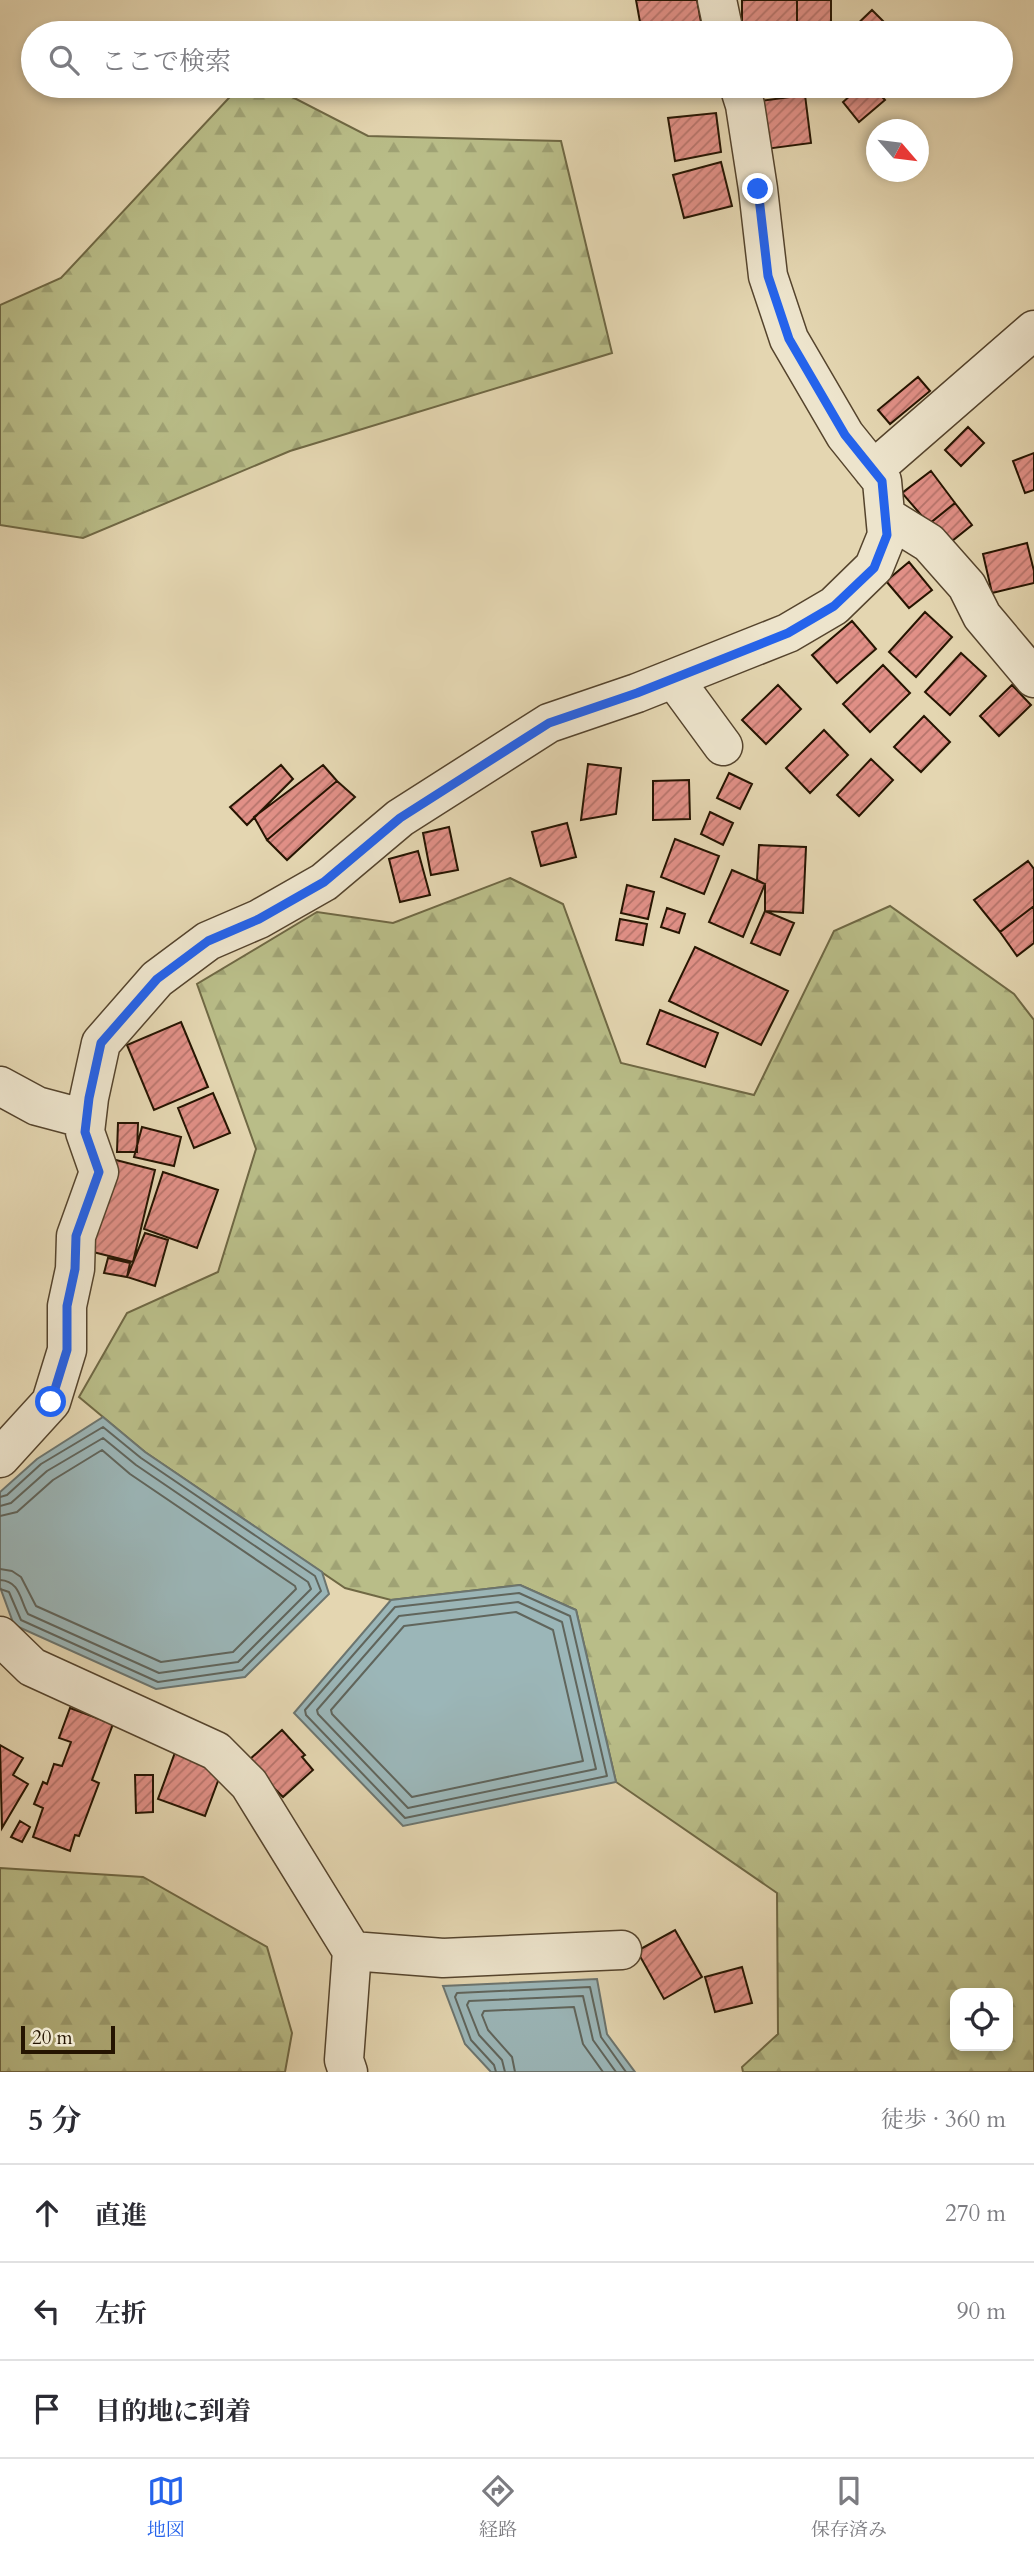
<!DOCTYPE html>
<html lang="ja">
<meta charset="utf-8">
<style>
:root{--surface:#fff;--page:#f2f2f3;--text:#2b2b33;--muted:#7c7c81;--line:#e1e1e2;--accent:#2563eb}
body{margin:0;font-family:Cardo,"Noto Serif JP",serif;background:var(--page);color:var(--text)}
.controls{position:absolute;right:21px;bottom:21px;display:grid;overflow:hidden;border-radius:14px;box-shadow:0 4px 10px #0003}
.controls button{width:63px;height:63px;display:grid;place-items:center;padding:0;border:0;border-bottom:2px solid var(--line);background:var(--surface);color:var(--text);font:35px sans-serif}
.compass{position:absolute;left:866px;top:119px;width:63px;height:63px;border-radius:50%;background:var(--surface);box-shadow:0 4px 10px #0003;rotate:118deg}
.scale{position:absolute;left:21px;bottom:18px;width:94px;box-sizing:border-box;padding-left:7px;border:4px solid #251401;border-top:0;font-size:19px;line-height:24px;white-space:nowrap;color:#251401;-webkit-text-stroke:5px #ede4cc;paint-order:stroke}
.stop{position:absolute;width:21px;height:21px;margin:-16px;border:5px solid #2563eb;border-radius:50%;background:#fff}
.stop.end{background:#2563eb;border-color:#fff;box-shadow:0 2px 7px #0008}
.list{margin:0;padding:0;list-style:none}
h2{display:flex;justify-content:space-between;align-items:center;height:91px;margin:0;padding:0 28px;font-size:30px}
h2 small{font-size:23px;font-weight:400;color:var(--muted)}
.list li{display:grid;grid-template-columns:46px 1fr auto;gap:21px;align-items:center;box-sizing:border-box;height:98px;padding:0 28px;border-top:2px solid var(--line)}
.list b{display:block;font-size:26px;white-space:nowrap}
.list em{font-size:23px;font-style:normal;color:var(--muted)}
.icon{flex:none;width:38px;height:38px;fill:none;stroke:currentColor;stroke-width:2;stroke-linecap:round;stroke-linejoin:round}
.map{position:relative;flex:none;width:1034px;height:2072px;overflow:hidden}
.search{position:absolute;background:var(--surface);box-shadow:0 4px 10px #0003;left:21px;right:21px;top:21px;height:77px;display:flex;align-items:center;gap:18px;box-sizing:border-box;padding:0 24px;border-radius:38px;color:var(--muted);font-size:26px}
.sheet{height:385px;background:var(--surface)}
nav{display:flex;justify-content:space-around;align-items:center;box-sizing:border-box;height:98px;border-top:2px solid var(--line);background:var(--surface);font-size:19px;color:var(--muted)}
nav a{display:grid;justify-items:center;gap:4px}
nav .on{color:var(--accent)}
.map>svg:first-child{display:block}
</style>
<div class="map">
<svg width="1034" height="2072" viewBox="0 0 1034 2072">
<defs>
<pattern id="forest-firs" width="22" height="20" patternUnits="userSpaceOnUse" patternTransform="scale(1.75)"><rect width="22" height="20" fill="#b9bd88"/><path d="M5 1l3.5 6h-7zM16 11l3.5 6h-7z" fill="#9fa274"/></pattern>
<pattern id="building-hatch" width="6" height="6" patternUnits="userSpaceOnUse" patternTransform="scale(1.75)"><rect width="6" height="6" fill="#e19087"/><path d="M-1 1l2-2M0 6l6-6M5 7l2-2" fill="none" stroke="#b6746c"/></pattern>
</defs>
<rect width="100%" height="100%" fill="#e4d6b1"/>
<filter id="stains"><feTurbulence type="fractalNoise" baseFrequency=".00286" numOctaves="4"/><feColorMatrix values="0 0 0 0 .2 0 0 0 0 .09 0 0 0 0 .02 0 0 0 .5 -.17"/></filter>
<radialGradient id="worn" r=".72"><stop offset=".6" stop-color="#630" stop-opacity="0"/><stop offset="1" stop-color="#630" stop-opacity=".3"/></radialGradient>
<path fill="url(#forest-firs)" stroke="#6f6844" stroke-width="2" fill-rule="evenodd" d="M240,86H271L368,136L561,141L612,353L290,451L83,538L0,525V305L61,278Z
M510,878L563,904L621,1063L754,1095L834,931L890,906L1014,994L1034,1020V2072H743L742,2067L778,2034L777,1893L616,1782L576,1610L520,1585L391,1600L345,1588L145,1452L79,1397L127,1313L218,1272L256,1149L197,984L317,912L393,923ZM955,1993H1008V2046H955Z
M0,1868L143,1877L267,1947L292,2033L285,2072H0Z"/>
<path fill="#9bb6b8" stroke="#6c756f" stroke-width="2" d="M103,1417L145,1452L322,1572L329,1594L245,1677L156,1689L14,1625L0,1587V1492L37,1459Z
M520,1585L576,1610L616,1782L403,1826L294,1713L391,1600Z
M597,1979L607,2034L635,2072H491L465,2044L443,1986Z"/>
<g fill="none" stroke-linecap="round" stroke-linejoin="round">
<path stroke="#60655c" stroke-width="2" d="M0,1497L7,1495L41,1464L103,1427L141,1458L315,1576L321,1591L242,1670L158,1682L21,1620L9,1592L0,1589
M0,1506L11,1503L47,1471L103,1438L136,1465L308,1582L311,1589L238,1662L159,1673L28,1614C20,1600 20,1581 0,1580
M0,1516L17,1512L53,1480L102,1450L130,1474L295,1586L296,1589L233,1652L161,1662L36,1606L21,1577L12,1571L0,1569
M519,1593L570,1616L607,1776L405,1818L306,1715L305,1710L395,1607Z
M518,1602L562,1622L596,1769L408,1808L318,1714L317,1710L399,1616Z
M516,1612L553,1630L583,1761L412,1797L332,1714L331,1710L404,1626Z
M496,2072L494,2065L471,2040L455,1997L457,1993L590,1987L601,2037L626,2072
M505,2072L502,2060L479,2035L467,2005L469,2001L583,1996L593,2040L616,2072
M515,2072L512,2057L488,2030L482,2015L484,2011L574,2007L583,2044L603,2072"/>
</g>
<path fill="url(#building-hatch)" stroke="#251401" stroke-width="2" d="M636,0H697L703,33H642Z
M742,0H797V33H742Z
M797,0H831V33H797Z
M872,10L895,33H848Z
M861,86H872L885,100L859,122L843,102Z
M805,95L811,143L766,149L760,101Z
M716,113L721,152L675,161L668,118Z
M721,162L732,206L684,218L673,175Z
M918,377L930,391L890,424L878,410Z
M968,427L984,443L961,466L945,450Z
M1034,453V490L1025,493L1013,461Z
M931,471L955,503L929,524L902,493Z
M955,503L972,525L947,545L929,524Z
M1027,543L1034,571V583L992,593L983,554Z
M909,562L932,590L909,608L886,581Z
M925,612L952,637L916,677L889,652Z
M852,621L876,649L837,683L812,655Z
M961,653L986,676L950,715L925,692Z
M883,665L910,693L870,732L843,704Z
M778,685L801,709L766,744L742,720Z
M1012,685L1031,705L999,736L980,716Z
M924,716L950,742L921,772L894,747Z
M824,730L848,755L810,793L786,768Z
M871,759L893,780L859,816L837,795Z
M588,764L621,768L616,814L581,820Z
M281,765L293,779L247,825L230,807Z
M323,765L337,781L267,840L254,817Z
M729,773L752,784L740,809L717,798Z
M689,780L690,819L653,820V781Z
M337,781L355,797L287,860L267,840Z
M710,812L733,823L723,845L701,834Z
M567,823L576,857L541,866L532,832Z
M449,827L458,870L431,875L423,833Z
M675,839L719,856L704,894L661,877Z
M759,845L806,847L803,913L765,911V884L757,880Z
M418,851L430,895L400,902L389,859Z
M1028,861L1034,869V906L1000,932L974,900Z
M732,870L765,884L743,937L709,922Z
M627,885L654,892L648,919L621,913Z
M1034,906V943L1017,956L1000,932Z
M667,908L685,914L679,933L661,927Z
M765,911L794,923L780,955L751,943Z
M620,919L647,924L643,945L616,940Z
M695,947L788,991L761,1045L669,1001Z
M660,1010L718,1033L705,1067L647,1044Z
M181,1022L208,1087L154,1110L127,1045Z
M213,1093L230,1133L194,1148L178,1108Z
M118,1123H138L137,1152H117Z
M142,1127L181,1137L174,1166L134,1157Z
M112,1159L155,1170L133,1262L89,1251Z
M163,1172L218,1190L197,1248L144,1229Z
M145,1233L168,1240L155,1286L127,1277Z
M108,1258L130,1263L127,1277L104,1273Z
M70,1708L113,1724L92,1780L99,1783L79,1836L75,1835L70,1851L33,1837L43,1808L34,1804L43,1782L47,1784L54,1764L62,1766L71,1742L59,1738Z
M282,1730L305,1755L302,1757L313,1770L283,1797L274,1788L268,1794L248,1761Z
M0,1745L23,1758L13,1775L28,1784L2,1828Z
M177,1747L221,1773L205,1816L158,1799Z
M135,1775H153V1812L136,1813Z
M20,1821L30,1827L22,1842L11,1837Z
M675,1930L702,1977L664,1999L637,1951Z
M742,1967L752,2003L715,2012L705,1977Z"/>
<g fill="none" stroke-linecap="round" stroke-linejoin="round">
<defs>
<path id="minor" d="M717,0L724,33
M873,470L1034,330
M887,517L929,543L967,586L982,616L1034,678
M674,679L723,746
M0,1086L37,1106L86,1119
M0,1458L51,1402L67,1350V1306L75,1269L76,1236L99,1172L85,1132L89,1098L101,1043L157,979L208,941L259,919L324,882L400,818L549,723L637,693L788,633L834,606L874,567L887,535L882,481L845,435L789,339L768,276L758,189L745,105L739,86
M0,1636L32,1667L216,1751L249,1784L352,1951L344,2060L348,2072
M352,1951L443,1958L622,1950"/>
</defs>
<use href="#minor" stroke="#55442d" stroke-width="41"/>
<use href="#minor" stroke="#ede4cc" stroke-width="38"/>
</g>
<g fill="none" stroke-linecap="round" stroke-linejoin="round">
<path stroke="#2563eb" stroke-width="9" d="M51,1402L67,1350V1306L75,1269L76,1236L99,1172L85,1132L89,1098L101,1043L157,979L208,941L259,919L324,882L400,818L549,723L637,693L788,633L834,606L874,568L887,535L882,481L845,435L789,339L768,276L758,189"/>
</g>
<rect width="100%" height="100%" filter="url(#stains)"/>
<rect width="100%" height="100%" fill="url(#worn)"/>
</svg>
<div class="controls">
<button><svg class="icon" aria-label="locate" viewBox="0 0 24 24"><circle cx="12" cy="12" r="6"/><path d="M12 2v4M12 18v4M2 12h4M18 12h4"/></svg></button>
</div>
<svg class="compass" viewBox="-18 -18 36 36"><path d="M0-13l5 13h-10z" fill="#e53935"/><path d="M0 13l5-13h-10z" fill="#7c7c81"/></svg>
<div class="scale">20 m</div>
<div class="stop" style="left:51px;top:1402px"></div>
<div class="stop end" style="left:758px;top:189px"></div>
<div class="search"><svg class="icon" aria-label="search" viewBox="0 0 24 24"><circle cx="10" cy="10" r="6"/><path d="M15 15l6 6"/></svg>ここで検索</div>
</div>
<section class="sheet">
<h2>5 分<small>徒歩 · 360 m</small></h2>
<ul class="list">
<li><svg class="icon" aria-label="ahead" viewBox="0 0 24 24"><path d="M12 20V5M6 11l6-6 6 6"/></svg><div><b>直進</b></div><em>270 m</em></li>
<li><svg class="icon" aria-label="left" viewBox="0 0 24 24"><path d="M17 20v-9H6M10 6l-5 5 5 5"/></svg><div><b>左折</b></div><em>90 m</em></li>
<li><svg class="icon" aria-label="arrive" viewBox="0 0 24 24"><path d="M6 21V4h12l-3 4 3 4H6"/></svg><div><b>目的地に到着</b></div></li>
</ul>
</section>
<nav>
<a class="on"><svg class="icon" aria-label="map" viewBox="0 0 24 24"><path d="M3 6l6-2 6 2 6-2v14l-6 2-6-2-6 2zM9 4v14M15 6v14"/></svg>地図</a>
<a><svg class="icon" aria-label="directions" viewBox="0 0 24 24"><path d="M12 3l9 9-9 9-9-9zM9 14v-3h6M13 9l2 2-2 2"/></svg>経路</a>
<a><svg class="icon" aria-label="saved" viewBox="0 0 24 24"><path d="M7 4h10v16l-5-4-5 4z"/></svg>保存済み</a>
</nav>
